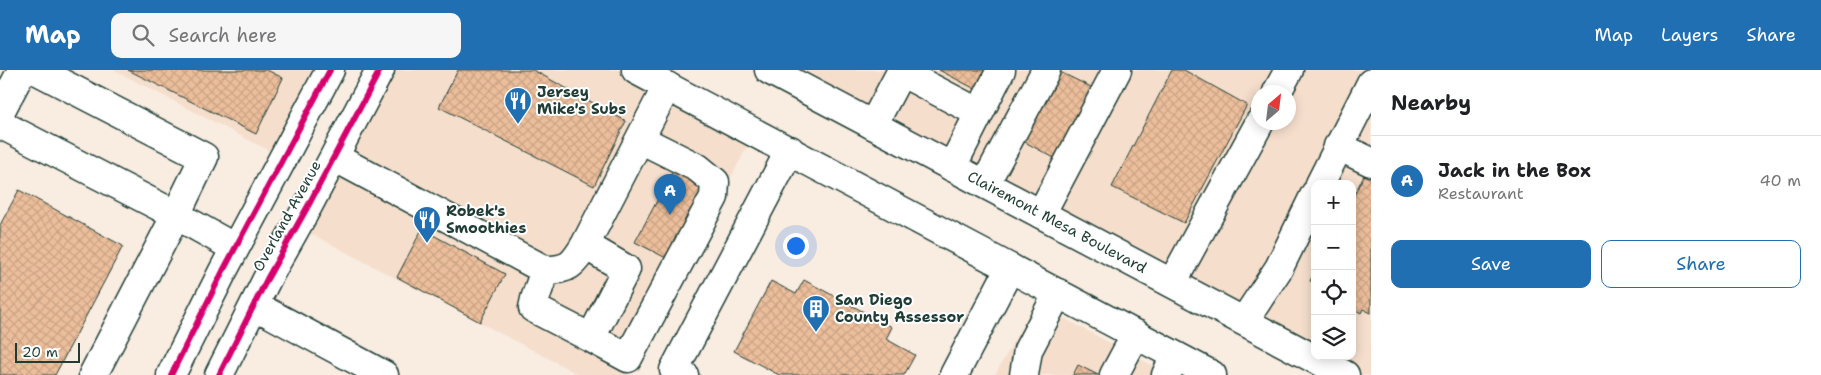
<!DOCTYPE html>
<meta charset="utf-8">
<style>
:root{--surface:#fff;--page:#f6f6f6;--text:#202124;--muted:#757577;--line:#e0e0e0;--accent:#1f6fb2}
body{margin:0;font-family:"Shantell Sans",sans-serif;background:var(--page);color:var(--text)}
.controls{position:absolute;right:15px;bottom:15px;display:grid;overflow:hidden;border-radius:10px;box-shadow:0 2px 12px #0003}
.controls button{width:45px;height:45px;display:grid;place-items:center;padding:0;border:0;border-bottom:1px solid var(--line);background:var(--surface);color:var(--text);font:25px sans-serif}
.compass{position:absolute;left:1251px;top:15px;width:45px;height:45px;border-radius:50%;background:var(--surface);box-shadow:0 2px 12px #0003;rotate:28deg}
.scale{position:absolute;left:15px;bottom:12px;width:65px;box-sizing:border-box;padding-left:5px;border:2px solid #1f3d34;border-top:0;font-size:14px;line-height:18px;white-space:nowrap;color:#1f3d34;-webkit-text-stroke:4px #fff;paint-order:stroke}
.you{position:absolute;left:795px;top:175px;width:18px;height:18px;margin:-12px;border:4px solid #fff;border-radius:50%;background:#1a73e8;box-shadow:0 0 0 8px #1a73e833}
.badge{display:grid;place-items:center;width:32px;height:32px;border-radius:50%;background:var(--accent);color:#fff;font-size:16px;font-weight:700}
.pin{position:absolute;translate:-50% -41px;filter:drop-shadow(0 1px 2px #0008)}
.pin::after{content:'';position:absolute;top:26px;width:18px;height:15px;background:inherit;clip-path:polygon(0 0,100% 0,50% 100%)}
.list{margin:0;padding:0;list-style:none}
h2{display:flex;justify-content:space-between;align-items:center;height:65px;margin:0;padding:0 20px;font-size:21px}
h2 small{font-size:16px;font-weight:400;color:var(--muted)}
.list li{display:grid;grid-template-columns:32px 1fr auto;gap:15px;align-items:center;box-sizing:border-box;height:90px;padding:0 20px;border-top:1px solid var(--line)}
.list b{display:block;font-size:19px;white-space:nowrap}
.list p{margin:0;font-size:16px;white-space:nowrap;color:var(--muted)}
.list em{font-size:16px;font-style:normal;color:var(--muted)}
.actions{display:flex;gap:10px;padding:15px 20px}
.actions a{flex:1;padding:11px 0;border:1px solid var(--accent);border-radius:10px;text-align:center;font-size:18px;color:var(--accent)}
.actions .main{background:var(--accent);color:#fff}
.icon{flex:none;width:28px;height:28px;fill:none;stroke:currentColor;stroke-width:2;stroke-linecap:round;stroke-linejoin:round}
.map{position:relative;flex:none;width:1371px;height:305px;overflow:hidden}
header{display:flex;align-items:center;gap:30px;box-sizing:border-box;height:70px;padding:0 25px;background:var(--accent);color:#fff}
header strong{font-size:24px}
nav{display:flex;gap:28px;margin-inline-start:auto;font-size:18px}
.search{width:350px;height:45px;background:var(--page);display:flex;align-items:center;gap:12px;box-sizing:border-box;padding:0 18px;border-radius:10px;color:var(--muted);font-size:19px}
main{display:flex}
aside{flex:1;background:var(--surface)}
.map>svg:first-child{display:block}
</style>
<header>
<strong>Map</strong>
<div class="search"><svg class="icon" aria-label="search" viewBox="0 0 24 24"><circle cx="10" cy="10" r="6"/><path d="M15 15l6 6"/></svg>Search here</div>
<nav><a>Map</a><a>Layers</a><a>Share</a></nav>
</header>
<main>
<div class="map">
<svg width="1371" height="305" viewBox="0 0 1371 305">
<defs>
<pattern id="building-cross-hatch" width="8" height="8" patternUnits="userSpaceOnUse" patternTransform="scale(1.25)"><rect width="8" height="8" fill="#ecbe9b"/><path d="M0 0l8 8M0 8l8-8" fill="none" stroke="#caa486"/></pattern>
</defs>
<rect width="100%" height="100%" fill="#f9ece1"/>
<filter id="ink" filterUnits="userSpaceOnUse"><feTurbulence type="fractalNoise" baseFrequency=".02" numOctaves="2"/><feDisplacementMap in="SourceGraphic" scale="10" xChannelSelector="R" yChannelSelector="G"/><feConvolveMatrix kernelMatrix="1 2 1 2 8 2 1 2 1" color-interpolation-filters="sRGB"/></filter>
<g filter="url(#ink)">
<path fill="#f5decc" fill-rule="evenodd" d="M114,0H344L293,93Z
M384,0H623L752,67L628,305H580L304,160Z
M782,0H1371V305H1362L1326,286H1352V114H1315V280ZM1258,22H1288V52H1258Z
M1035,233L1170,305H995Z"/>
<path fill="url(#building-cross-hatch)" stroke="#1f3d34" d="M128,0H267L283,8L256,64Z
M458,0H533L626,51L594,116L439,37Z
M939,0H987L977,20Z
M1172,0H1184L1247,35L1184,153L1112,117Z
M1060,2L1093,18L1056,89L1023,71Z
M673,101L706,118L668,189L635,172Z
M1365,103L1371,106V243L1363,239L1361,243L1352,238V129Z
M19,120L123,176L55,305H0V155Z
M422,159L505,204L480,252L397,207Z
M1315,201V213L1310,211Z
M804,210L892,257L886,269L915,285L904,305H779L734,281L771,211L796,224Z
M1078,295L1098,305H1073Z"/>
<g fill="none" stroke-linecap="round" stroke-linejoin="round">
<defs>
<path id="minor" d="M901,2L979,43
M1277,22L1289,0
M0,42L22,0
M0,54L176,145L204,87L36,0
M873,55L902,0
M1338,76L1371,92
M334,87L545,200C569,200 573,195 585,175L667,16
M952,97L1001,0
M985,114L1046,0
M1320,114L1371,13
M1041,144L1117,0
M545,200L535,229L533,238L591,268L626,199L585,175
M1172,213L1260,52
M254,235L384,305
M1244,251L1279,198L1315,124
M591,268L628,288L714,127L715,112L698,98L640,69
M93,305L176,145L235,178
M171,305L223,201L330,0
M219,305L267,209L308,136L380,0
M684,305L674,300L790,80
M954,305L1010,198
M1024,305L1028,280L1058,223
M1114,305L1136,264
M1166,305L1175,286"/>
<path id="major" d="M636,0L1212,305
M769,0L1345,305"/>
</defs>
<use href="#minor" stroke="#1f3d34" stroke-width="31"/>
<use href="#major" stroke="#1f3d34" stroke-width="31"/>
<use href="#minor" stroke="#fff" stroke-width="28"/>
<use href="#major" stroke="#fff" stroke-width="28"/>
<defs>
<path id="cycleway" d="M171,305L223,201L330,0
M219,305L267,209L308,136L380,0"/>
</defs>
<use href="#cycleway" stroke="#fff" stroke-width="9"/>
<use href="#cycleway" stroke="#d6006c" stroke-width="6"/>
</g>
</g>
<defs>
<symbol id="restaurant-pin" viewBox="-11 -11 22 30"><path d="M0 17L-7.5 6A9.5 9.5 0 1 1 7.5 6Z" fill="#1f6fb2" stroke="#fff"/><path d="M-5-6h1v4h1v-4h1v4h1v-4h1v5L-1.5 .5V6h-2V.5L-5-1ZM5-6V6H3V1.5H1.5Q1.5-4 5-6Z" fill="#fff"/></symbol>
<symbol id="building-pin" viewBox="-11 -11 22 30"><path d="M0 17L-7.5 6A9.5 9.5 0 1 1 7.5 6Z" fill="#1f6fb2" stroke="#fff"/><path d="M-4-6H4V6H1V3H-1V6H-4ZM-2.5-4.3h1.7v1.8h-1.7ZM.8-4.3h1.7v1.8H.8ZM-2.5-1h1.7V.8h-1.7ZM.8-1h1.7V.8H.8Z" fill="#fff"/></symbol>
</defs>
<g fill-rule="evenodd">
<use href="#restaurant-pin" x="502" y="15" width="32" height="43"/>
<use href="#restaurant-pin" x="411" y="134" width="32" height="43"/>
<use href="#building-pin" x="800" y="223" width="32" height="43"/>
</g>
<g text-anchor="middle" stroke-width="4" stroke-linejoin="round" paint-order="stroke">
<g font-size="15" font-weight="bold" fill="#1f3d34" stroke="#fff" text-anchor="start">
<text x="537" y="27">Jersey<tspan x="537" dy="17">Mike's Subs</tspan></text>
<text x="446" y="146">Robek's<tspan x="446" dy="17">Smoothies</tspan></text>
<text x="835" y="235">San Diego<tspan x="835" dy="17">County Assessor</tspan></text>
</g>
<g font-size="15" fill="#1f3d34" stroke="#fff">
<text transform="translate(287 146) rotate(-61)" y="5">Overland Avenue</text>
<text transform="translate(1057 152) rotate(28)" y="5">Clairemont Mesa Boulevard</text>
</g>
</g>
</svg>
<div class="controls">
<button>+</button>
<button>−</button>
<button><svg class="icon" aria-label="locate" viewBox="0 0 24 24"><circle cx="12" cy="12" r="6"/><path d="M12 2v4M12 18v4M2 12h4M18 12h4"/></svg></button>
<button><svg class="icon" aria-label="layers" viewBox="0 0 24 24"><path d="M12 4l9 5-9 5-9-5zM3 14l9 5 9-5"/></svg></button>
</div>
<svg class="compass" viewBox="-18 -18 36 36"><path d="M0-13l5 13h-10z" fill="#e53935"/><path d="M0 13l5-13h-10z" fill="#757577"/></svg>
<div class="scale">20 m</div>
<div class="you"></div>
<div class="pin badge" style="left:670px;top:145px">A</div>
</div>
<aside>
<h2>Nearby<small></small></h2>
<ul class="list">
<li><span class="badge">A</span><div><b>Jack in the Box</b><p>Restaurant</p></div><em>40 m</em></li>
</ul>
<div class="actions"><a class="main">Save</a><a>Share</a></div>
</aside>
</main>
